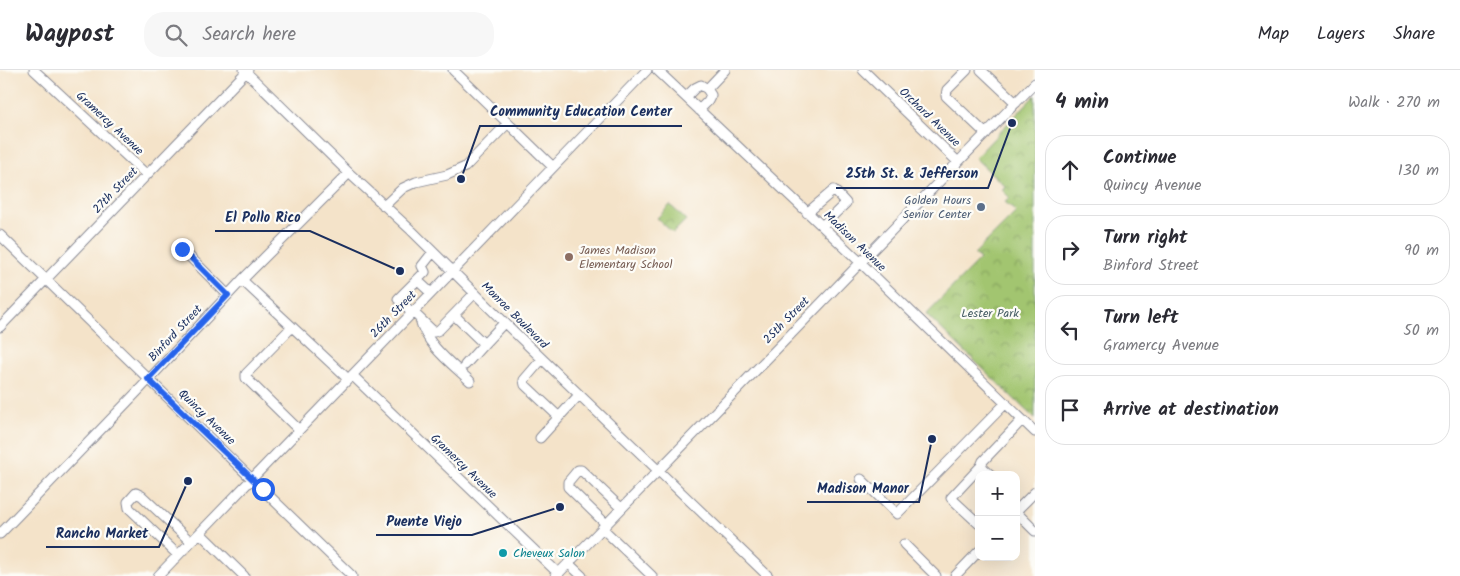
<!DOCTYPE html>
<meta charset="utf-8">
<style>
:root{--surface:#fff;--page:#f7f7f7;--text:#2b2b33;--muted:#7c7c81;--line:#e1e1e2}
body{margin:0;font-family:Kalam,sans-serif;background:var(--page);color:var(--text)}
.controls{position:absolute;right:15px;bottom:15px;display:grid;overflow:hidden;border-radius:10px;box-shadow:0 5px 20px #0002}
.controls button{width:45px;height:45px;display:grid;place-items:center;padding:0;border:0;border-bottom:1px solid var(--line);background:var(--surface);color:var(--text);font:25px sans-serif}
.stop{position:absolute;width:15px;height:15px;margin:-11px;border:4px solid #2563eb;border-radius:50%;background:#fff}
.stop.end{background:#2563eb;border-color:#fff;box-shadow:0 1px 5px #0008}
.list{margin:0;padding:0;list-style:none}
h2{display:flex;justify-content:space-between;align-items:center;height:65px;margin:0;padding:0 20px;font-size:21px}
h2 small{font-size:16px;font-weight:400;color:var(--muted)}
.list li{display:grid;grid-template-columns:32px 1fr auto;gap:15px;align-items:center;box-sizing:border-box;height:70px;margin:0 10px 10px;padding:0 10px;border:1px solid var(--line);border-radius:20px}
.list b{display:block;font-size:19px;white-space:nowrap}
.list p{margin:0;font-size:16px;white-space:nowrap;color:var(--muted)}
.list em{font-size:16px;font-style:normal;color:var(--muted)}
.icon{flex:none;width:28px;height:28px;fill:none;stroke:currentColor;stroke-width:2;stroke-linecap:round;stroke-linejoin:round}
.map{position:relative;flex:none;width:1035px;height:506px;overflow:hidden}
header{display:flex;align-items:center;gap:30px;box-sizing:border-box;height:70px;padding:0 25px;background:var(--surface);border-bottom:1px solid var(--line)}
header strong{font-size:24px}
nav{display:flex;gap:28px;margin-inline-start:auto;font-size:18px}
.search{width:350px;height:45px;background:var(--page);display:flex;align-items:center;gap:12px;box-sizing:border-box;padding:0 18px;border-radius:20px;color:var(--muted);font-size:19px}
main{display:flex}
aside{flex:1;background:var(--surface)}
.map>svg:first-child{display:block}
</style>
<header>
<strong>Waypost</strong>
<div class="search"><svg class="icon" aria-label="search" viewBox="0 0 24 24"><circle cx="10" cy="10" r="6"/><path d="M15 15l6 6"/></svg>Search here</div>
<nav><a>Map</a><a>Layers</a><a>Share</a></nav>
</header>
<main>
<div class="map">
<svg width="1035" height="506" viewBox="0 0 1035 506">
<defs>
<pattern id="park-crowns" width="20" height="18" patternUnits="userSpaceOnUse" patternTransform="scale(1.25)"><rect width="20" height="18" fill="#a2c56f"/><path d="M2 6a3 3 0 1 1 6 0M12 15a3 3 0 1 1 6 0" fill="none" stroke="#83a05e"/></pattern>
</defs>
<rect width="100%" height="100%" fill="#fdfcf7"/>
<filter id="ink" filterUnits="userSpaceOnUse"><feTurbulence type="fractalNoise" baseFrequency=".02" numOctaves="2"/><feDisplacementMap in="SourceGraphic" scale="10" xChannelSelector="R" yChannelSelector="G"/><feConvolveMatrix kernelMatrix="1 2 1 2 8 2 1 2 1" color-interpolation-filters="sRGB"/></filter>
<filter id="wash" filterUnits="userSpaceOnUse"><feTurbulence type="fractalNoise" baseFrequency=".0096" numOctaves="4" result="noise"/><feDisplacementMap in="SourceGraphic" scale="20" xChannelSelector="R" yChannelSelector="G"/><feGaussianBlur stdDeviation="1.12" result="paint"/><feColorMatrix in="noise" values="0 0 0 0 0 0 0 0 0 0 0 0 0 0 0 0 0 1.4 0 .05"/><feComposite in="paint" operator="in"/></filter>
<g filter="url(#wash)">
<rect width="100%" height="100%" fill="#f4e3c9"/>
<path fill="url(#park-crowns)" stroke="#5e7a66" d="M1035,25V349L926,244L980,189L974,184L1016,142L1005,132L1010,128L1002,120L1005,116L975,88Z
M670,135L686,150L673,163L657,148Z"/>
</g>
<g filter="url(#ink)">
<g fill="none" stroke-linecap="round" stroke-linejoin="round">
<defs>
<path id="minor" d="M34,0L147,105
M244,0L349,103L412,161L510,258L768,506
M453,0L553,97
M657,0L860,192L1035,362
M863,0L958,92
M967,0L947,20L946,26L986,64
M981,0L1016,33
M707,19L725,0
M686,27L695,18L701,15L707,19L711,25L708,31L699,40
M384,136L403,118L416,112L447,105L465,97L508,53
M807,143L834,120L846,133L822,156
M0,165L352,506
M182,179L228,225
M242,210L348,309
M417,210L431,223
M413,242L434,262L439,260L475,223
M412,243L398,229L425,202L422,196L433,182
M454,245L484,274L504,253
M420,249C426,275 451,293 470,311
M0,257L248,0
M291,258L246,304V308L299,360
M465,295L484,274
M352,305L559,504
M559,347L579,325
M540,368L559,347L525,315L524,310L542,289
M981,396L983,391L1022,350
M861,409L897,444L1006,333
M1016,441L1035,422
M1016,442L1035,461
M606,454L568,417V412L578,400H581L621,438
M979,454L951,428L981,396L991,405
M602,458L652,506
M200,463L244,506
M0,464L138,321L242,210L349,103
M904,474L936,506
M178,485L129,438L128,432L136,423L142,426L191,472
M568,493L582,506
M158,506L647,0
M556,506L1035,13
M955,506L979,481"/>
</defs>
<use href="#minor" stroke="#888994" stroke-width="11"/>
<use href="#minor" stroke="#fff" stroke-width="9"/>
</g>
</g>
<g fill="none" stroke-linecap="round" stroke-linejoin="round" filter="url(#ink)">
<path stroke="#2563eb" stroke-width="6" d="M182,179L228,225L148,309L263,419"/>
</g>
<circle fill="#5c6f8a" stroke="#fdfcf7" stroke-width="2" cx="981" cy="137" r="5"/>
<circle fill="#8d6e63" stroke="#fdfcf7" stroke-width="2" cx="569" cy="187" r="5"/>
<circle fill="#0f9aa8" stroke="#fdfcf7" stroke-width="2" cx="503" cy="483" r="5"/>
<g text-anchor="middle" stroke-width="4.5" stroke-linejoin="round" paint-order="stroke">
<g font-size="12" fill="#1b2f5e" stroke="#fdfcf7">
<text transform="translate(930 47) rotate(44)" y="4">Orchard Avenue</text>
<text transform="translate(110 53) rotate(43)" y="4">Gramercy Avenue</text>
<text transform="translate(115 120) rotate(-46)" y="4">27th Street</text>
<text transform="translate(855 171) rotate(44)" y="4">Madison Avenue</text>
<text transform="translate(393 244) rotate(-46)" y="4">26th Street</text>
<text transform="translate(515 245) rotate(45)" y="4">Monroe Boulevard</text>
<text transform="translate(786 250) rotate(-46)" y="4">25th Street</text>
<text transform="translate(175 263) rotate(-47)" y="4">Binford Street</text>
<text transform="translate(207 347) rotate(44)" y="4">Quincy Avenue</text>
<text transform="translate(464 396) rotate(44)" y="4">Gramercy Avenue</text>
</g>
<g font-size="12" fill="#4e5e75" stroke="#fdfcf7" text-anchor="end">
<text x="971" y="134">Golden Hours<tspan x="971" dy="14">Senior Center</tspan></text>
</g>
<g font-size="12" fill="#785e54" stroke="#fdfcf7" text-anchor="start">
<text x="579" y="184">James Madison<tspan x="579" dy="14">Elementary School</tspan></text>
</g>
<g font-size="12" fill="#445c63" stroke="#fdfcf7">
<text x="990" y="247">Lester Park</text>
</g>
<g font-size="12" fill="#0d838f" stroke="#fdfcf7" text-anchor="start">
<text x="513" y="487">Cheveux Salon</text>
</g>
</g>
<path fill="none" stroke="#1b2f5e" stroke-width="2" d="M461 109L480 56H682M1012 53L988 118H836M400 201L310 161H215M932 369L919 432H807M560 437L472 465H376M188 411L159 477H46"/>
<g fill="#1b2f5e" stroke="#fdfcf7" stroke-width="2">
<circle cx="461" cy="109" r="5"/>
<circle cx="1012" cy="53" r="5"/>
<circle cx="400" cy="201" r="5"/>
<circle cx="932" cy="369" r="5"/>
<circle cx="560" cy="437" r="5"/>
<circle cx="188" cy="411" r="5"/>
</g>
<g font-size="14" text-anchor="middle" font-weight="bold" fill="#1b2f5e" stroke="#fdfcf7" stroke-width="4.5" stroke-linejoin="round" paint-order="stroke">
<text x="581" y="46">Community Education Center</text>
<text x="912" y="108">25th St. &amp; Jefferson</text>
<text x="263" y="152">El Pollo Rico</text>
<text x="863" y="423">Madison Manor</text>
<text x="424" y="456">Puente Viejo</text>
<text x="102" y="468">Rancho Market</text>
</g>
</svg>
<div class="controls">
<button>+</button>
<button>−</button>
</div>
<div class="stop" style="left:263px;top:419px"></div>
<div class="stop end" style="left:182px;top:179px"></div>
</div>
<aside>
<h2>4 min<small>Walk · 270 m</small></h2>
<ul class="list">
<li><svg class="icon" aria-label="ahead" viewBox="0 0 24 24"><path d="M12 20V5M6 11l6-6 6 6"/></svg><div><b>Continue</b><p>Quincy Avenue</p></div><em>130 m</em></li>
<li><svg class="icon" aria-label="right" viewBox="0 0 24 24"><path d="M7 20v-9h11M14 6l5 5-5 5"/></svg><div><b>Turn right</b><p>Binford Street</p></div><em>90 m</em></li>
<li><svg class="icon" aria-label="left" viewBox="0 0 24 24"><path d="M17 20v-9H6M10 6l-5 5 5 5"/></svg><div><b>Turn left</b><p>Gramercy Avenue</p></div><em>50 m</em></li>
<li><svg class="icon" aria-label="arrive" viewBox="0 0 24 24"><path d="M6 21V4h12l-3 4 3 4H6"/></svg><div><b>Arrive at destination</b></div></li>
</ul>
</aside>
</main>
